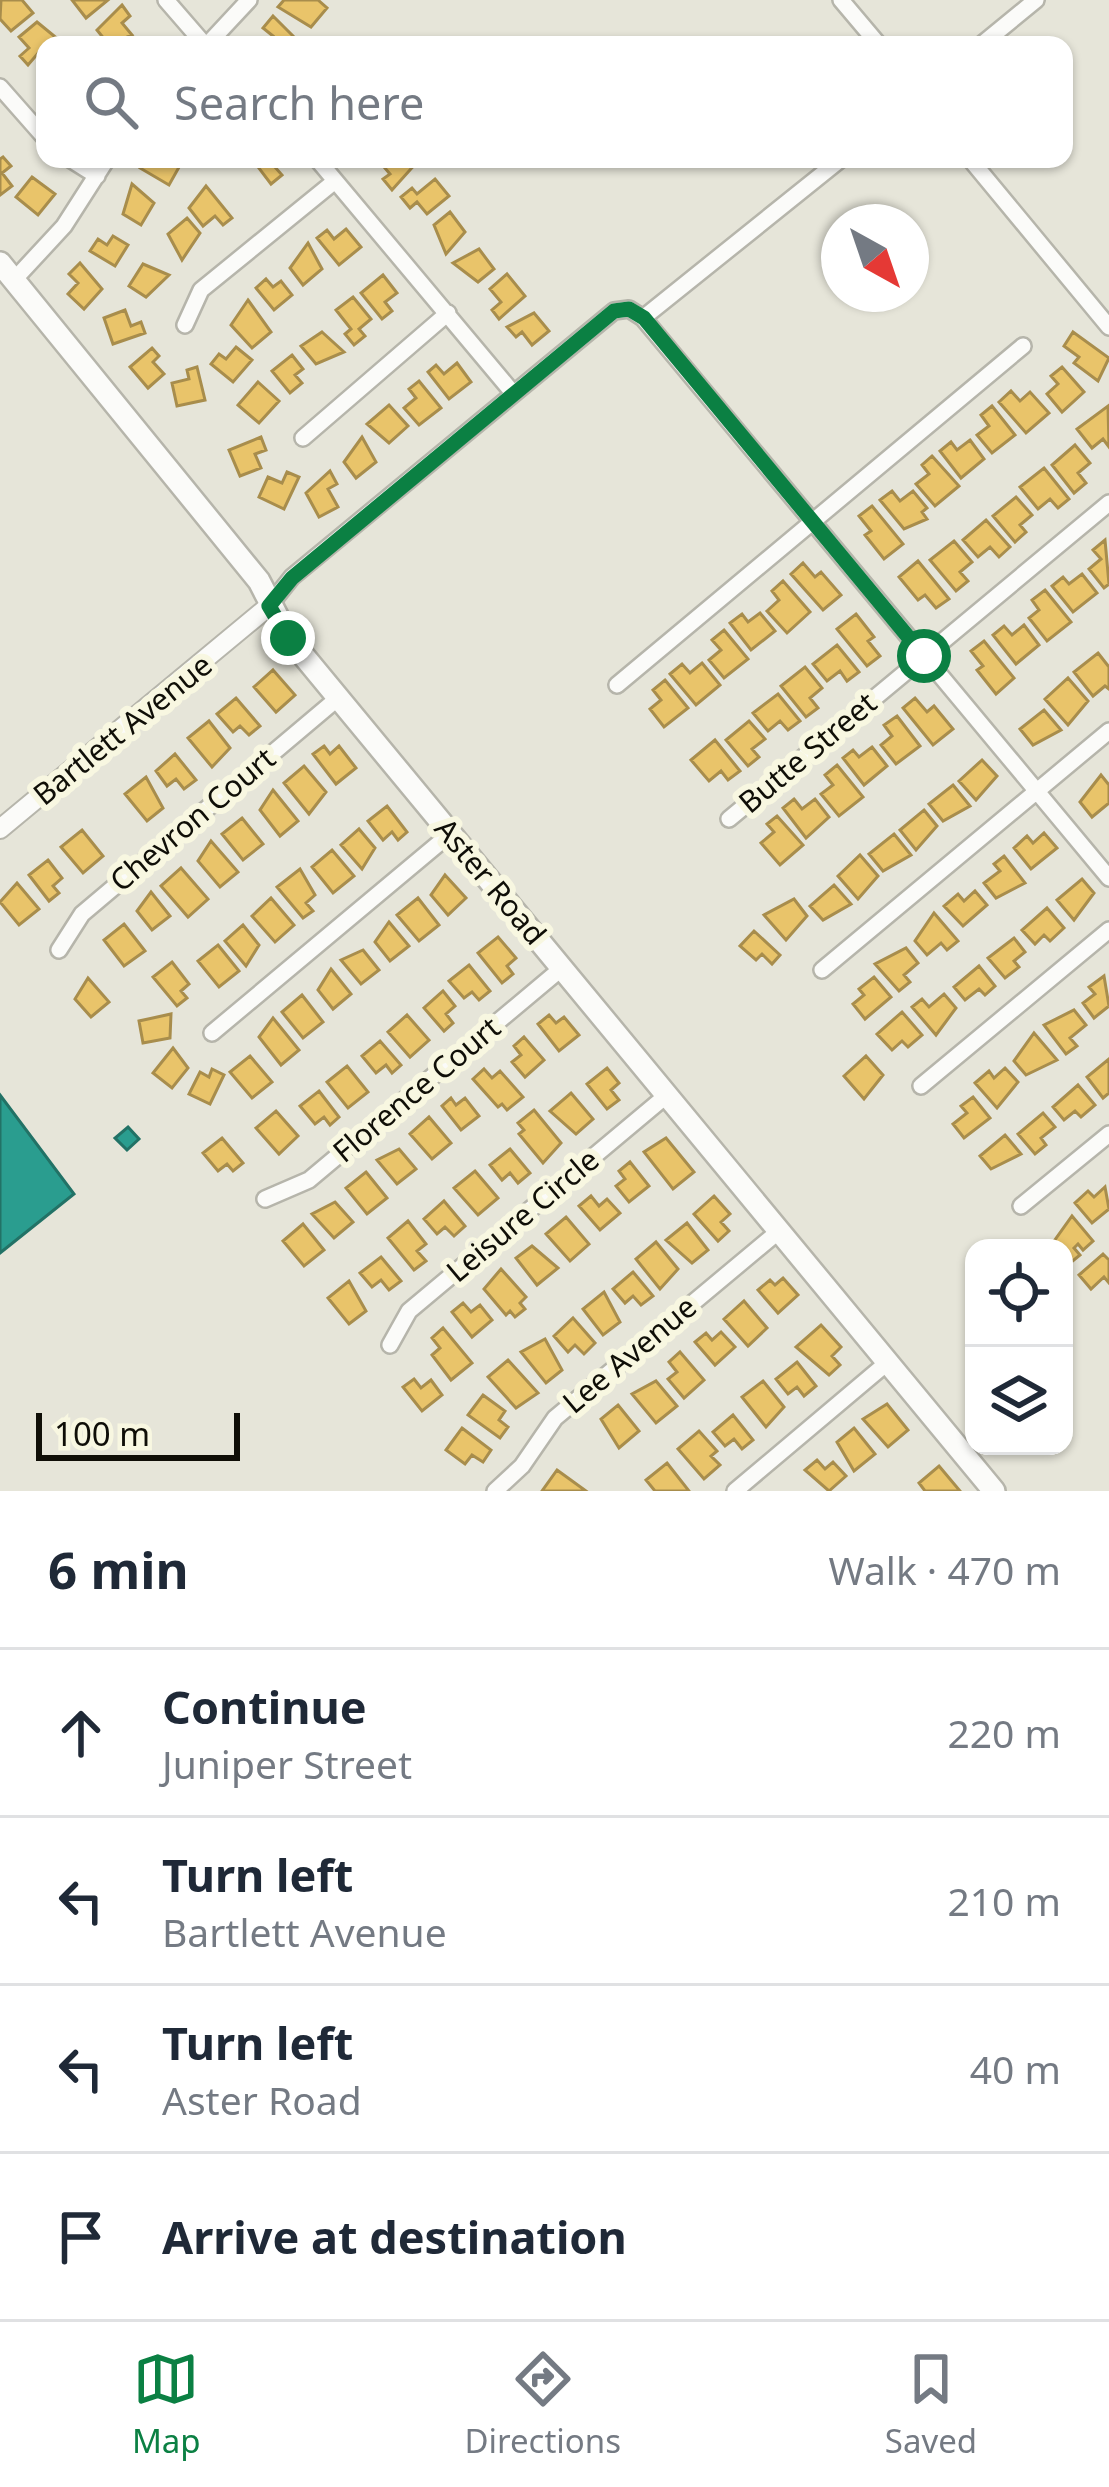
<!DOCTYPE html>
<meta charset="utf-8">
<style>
:root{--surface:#fff;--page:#f2f2f3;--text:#1f2937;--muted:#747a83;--line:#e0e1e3;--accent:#0b8043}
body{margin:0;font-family:"Noto Sans",sans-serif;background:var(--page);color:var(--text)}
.controls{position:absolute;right:36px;bottom:36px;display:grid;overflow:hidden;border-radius:24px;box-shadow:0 3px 9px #0004}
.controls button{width:108px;height:108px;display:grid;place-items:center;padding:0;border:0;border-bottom:3px solid var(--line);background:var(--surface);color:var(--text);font:60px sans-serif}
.compass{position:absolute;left:821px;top:204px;width:108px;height:108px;border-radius:50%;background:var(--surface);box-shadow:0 3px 9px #0004;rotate:140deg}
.scale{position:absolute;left:36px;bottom:30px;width:204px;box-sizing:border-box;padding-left:12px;border:6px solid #0f0e07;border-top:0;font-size:33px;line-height:42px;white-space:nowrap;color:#0f0e07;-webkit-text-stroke:9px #f8f7e1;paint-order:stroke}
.stop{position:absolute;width:36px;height:36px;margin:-27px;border:9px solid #0b8043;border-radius:50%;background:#fff}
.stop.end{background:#0b8043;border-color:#fff;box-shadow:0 3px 12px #0008}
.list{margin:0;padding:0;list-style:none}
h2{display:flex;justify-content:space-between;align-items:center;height:156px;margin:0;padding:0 48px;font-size:51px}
h2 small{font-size:39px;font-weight:400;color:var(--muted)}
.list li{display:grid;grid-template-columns:78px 1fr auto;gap:36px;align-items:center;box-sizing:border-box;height:168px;padding:0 48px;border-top:3px solid var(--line)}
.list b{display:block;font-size:45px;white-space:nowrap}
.list p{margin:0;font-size:39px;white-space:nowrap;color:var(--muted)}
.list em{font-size:39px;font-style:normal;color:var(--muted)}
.icon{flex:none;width:66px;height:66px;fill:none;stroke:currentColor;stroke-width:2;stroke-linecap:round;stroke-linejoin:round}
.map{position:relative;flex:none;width:1109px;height:1491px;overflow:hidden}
.search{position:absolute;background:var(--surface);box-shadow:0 3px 9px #0004;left:36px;right:36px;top:36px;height:132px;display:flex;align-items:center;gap:30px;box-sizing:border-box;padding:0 42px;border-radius:24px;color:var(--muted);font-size:45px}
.sheet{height:828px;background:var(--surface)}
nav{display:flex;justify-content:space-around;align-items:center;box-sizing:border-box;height:168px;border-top:3px solid var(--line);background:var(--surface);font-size:33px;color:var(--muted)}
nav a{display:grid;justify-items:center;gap:6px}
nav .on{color:var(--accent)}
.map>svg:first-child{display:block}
</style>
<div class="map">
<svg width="1109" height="1491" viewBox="0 0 1109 1491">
<rect width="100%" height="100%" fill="#e6e5d9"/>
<path fill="#e9c46a" stroke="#a88d4c" stroke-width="3" d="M1,0H22L33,13L11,31L0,19Z
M72,0H108L86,18Z
M284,0H318L327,8L311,27L278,7Z
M122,5L130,16L122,23L132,35L109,45L97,30Z
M273,16L298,41L294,45H265L273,36L263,28Z
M37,22L59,40L45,45L28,65L20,56L29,48L19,37Z
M3,157L11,166L2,173L12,186L0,195V159Z
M144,159L156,163L183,160L169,185L140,168Z
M252,159H283L274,166L282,175L271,184Z
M379,161L417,159L418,161L392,190L383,179L390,174Z
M32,177L55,194L38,215L16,197Z
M435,179L449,196L427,214L417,202L410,208L401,197L412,188L417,194Z
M132,184L154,203L141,225L123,214Z
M206,186L232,218L223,225L215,216L203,226L189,208Z
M450,212L465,232L446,254L434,225Z
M187,218L200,233L182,260L168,234Z
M346,229L361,247L339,265L317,238L327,230L334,239Z
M113,236L128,245L115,266L90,251L98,239L107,245Z
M308,243L322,269L303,285L290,268Z
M479,249L494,269L478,282L453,263Z
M80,263L102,289L84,309L68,294L78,283L69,274Z
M143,264L169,275L146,297L129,286Z
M507,274L525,296L499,319L492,310L501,302L490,289Z
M383,275L397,293L385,302L392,311L382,319L361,293Z
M266,279L273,287L281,281L292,295L274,310L256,288Z
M353,297L371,319L359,329L365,336L354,345L345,334L351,329L336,310Z
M248,300L271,332L252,348L231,325Z
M125,310L131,326L141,322L145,333L113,344L104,318Z
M534,313L549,331L532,345L522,332L516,337L507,327Z
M322,332L344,352L316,364L301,346Z
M1073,332L1109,358L1098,381L1074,363L1079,357L1064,346Z
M236,347L252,360L233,382L211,364L219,354L226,359Z
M152,348L159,356L153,362L164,374L148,388L130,367Z
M292,355L303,369L295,375L302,383L290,393L272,371Z
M457,363L471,382L449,399L428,372L436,365L444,374Z
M197,367L205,400L177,406L172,383L189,379L187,370Z
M1062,367L1084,392L1062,412L1047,394L1058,384L1051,376Z
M419,381L441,408L419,425L404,408L416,398L409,389Z
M258,382L279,401L259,423L238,405Z
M1011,391L1020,401L1030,392L1049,413L1026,433L999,402Z
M389,405L408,426L389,443L367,424Z
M992,406L1015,435L992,453L977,435L989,426L981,415Z
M1108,406L1109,447L1103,439L1092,448L1077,429Z
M261,437L266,450L255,454L261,468L240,476L229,450Z
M362,437L376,462L356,478L344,462Z
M970,440L984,459L961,478L940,451L951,442L957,450Z
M1075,445L1090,463L1078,473L1086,483L1074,493L1052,465Z
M932,456L959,486L935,506L916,484L929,474L922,465Z
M1044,468L1069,499L1058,508L1050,499L1038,509L1020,487Z
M330,471L337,484L328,489L338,507L319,517L306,493Z
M287,472L299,477L284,509L259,497L268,477L282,483Z
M892,491L900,501L913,491L927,508L922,512L927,519L904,529L880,500Z
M1016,497L1032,515L1020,525L1026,532L1015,542L993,516Z
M872,506L903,544L884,559L865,535L871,531L859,516Z
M986,520L1010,547L999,557L990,547L978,557L963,540Z
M1105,540L1109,584L1104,588L1089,569L1101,559L1093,550Z
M954,541L972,562L960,572L968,581L956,591L930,560Z
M918,561L949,599L936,608L925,595L918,600L899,577Z
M803,563L815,577L821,572L841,595L823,610L791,574Z
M1082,574L1097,593L1073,612L1052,586L1063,577L1069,584Z
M783,581L810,612L787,633L767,611L779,600L772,591Z
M1045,590L1071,622L1047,641L1029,618L1039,610L1032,600Z
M760,613L775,631L751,650L730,623L742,614L748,622Z
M856,614L874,637L868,641L880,656L867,666L837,629Z
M1024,625L1039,645L1016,664L993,635L1004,626L1012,635Z
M724,630L748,659L724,678L709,660L721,650L712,640Z
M984,641L1014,678L996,694L977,670L983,666L971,651Z
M837,645L859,672L847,681L840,671L827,681L813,664Z
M1098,653L1109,667V689L1105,686L1093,696L1074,672Z
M702,663L720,685L696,705L670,674L682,664L690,673Z
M805,667L822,688L810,698L818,708L806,717L781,686Z
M273,670L295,695L276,712L254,687Z
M1068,678L1088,701L1068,725L1045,699Z
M665,680L688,708L664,727L650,709L661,700L653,690Z
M778,694L800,721L788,730L780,721L768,731L753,713Z
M236,698L260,726L249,735L240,726L233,732L217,714Z
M915,698L927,712L934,706L953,729L933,745L903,708Z
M1044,710L1061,730L1033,745L1020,729Z
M897,716L920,746L896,764L881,745L892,736L884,725Z
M209,721L230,748L212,767L188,738Z
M749,721L765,739L752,749L759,757L748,766L726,740Z
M715,740L740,771L728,780L721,771L709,781L691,760Z
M324,746L330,754L339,746L356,768L336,784L313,754Z
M872,747L887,766L864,785L843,758L853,750L859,757Z
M175,754L196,780L184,789L176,779L167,786L156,771Z
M982,760L997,776L976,800L959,781Z
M837,765L863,797L839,816L821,794L833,785L825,775Z
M304,766L326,792L309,814L284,783Z
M1101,775L1109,785V803L1092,817L1080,802Z
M146,777L163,808L147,821L125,794Z
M953,785L970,806L943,821L929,804Z
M273,790L298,821L280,836L260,810Z
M794,799L802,809L815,799L829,817L806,838L783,808Z
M387,806L407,832L398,840L392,832L383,840L368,821Z
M924,810L937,826L916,850L900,830Z
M777,816L803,845L780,865L761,843L774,832L767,824Z
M242,818L263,844L243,860L222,834Z
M359,829L375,848L362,869L341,845Z
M82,830L103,856L83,873L61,847Z
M1044,833L1057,848L1031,869L1014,848L1027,836L1033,843Z
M894,834L911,855L883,871L869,854Z
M211,841L238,872L220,887L198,861Z
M332,850L354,876L333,893L312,867Z
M860,855L878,876L858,899L838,876Z
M1004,856L1025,883L996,898L984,883L1000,871L994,864Z
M48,860L62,878L53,886L59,893L49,901L29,875Z
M181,868L208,899L188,917L161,886Z
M300,869L315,895L306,903L313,911L303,918L277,887Z
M445,875L466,898L448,915L431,895Z
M1082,879L1094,893L1074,920L1057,900Z
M17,883L39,909L19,925L0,902Z
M834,885L851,904L823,920L810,906Z
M975,891L987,905L963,926L944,906L958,894L964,901Z
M151,892L170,916L152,930L137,911Z
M271,898L294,925L275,942L252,916Z
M418,898L439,925L419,941L397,915Z
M794,899L807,916L786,940L764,915Z
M1047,908L1064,928L1050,941L1044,935L1035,944L1022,930Z
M934,913L958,941L947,950L941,943L927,955L915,941Z
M389,922L409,946L390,961L375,942Z
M124,924L145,951L124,966L104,940Z
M243,925L259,945L246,966L225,941Z
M754,931L780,955L772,964L762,954L756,960L740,946Z
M498,937L516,958L507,966L513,974L502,983L478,953Z
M1014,938L1025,952L1014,961L1019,967L1005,978L988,958Z
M218,945L239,971L219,987L198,961Z
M906,948L918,963L904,975L910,982L899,991L875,964Z
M363,950L379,970L361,984L341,960Z
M172,962L189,984L181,991L187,998L177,1006L153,977Z
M469,965L490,991L479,1000L472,992L464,998L449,981Z
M979,966L995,986L985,995L979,989L965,1000L954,987Z
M331,969L351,994L333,1009L318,990Z
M1104,976L1109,1006L1094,1018L1083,1003L1095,994L1089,987Z
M874,977L891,997L865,1019L853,1004L864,995L859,989Z
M88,978L109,1002L91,1017L75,999Z
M443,991L455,1006L446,1014L453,1023L444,1031L424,1008Z
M944,994L956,1008L936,1035L912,1007L922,999L929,1007Z
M302,995L323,1022L303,1038L282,1012Z
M1074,1010L1086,1025L1070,1038L1077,1046L1066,1054L1044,1025Z
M902,1012L922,1035L908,1047L902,1041L892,1050L877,1034Z
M171,1014L170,1038L143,1043L139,1021Z
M407,1015L429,1040L410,1057L388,1032Z
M549,1015L556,1023L564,1017L579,1035L559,1051L538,1024Z
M273,1018L299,1050L281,1065L259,1037Z
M1034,1033L1057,1060L1026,1075L1014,1061Z
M524,1037L544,1060L525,1077L512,1062L521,1055L514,1046Z
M380,1041L401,1065L392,1073L386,1065L376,1073L362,1056Z
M173,1048L188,1068L172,1088L153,1073Z
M250,1056L272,1082L252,1098L230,1072Z
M866,1056L883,1075L864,1099L844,1076Z
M1109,1059V1093L1103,1098L1087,1077Z
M347,1066L368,1092L348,1108L327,1082Z
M607,1068L619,1083L611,1090L619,1100L607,1109L587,1084Z
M1005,1068L1018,1082L997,1108L975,1083L989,1071L994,1078Z
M212,1069L224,1075L210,1104L189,1094L200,1072L209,1077Z
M484,1069L492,1078L500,1071L523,1097L507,1110L502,1104L498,1107L473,1079Z
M1078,1085L1095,1105L1081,1117L1075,1111L1064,1120L1053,1107Z
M319,1091L339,1117L330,1125L324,1117L315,1124L300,1106Z
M571,1093L593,1119L576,1134L550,1111Z
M973,1097L990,1118L964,1138L953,1124L967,1113L961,1106Z
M451,1098L456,1105L465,1098L479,1116L461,1130L442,1106Z
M534,1110L561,1143L543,1163L519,1134L524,1130L518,1123Z
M276,1111L298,1136L279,1154L256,1128Z
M1043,1113L1055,1127L1041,1138L1046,1145L1035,1154L1018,1134Z
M429,1117L451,1143L432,1159L410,1134Z
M1005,1135L1021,1154L991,1169L980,1156Z
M222,1138L243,1163L233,1171L227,1164L218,1171L203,1153Z
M666,1138L694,1172L673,1189L644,1152Z
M399,1149L416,1169L397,1184L377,1160Z
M510,1149L530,1173L518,1183L510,1173L502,1180L490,1165Z
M630,1162L649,1186L629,1202L616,1186L625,1179L619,1171Z
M475,1171L498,1198L478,1215L454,1188Z
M366,1172L387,1198L367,1214L346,1188Z
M1105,1187L1109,1209L1092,1223L1075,1203L1088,1191L1094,1197Z
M591,1196L599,1206L607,1199L620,1213L600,1230L579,1206Z
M714,1196L730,1214L721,1222L729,1231L718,1241L694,1214Z
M444,1201L465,1226L454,1236L445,1227L437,1234L424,1219Z
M335,1202L353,1222L334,1238L312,1214Z
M1072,1216L1093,1241L1083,1250L1078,1244L1074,1248L1080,1255L1069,1264L1064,1248L1052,1244Z
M566,1217L589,1244L570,1261L546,1234Z
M408,1221L426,1244L417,1251L426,1261L414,1270L388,1238Z
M687,1223L708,1250L692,1263L666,1240Z
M303,1224L324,1250L304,1266L283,1241Z
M656,1242L678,1269L660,1289L636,1259Z
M532,1246L558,1268L537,1285L516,1258Z
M1103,1254L1109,1260V1283L1104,1277L1091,1289L1079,1275Z
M381,1257L401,1281L389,1290L381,1280L372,1287L360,1273Z
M501,1269L526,1297L520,1303L525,1309L515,1317L510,1311L506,1315L484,1289Z
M633,1272L653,1296L641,1305L633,1296L625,1303L613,1289Z
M783,1278L798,1295L778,1313L758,1290L770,1280L775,1285Z
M349,1281L366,1311L349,1324L328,1298Z
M604,1292L620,1322L603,1335L583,1309Z
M744,1301L767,1328L748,1346L724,1319Z
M463,1303L471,1312L480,1305L492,1320L472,1337L452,1312Z
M573,1318L595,1343L584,1354L575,1345L568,1352L554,1336Z
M821,1325L841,1347L832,1356L840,1365L829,1375L796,1347Z
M443,1328L472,1363L451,1380L432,1355L440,1348L432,1338Z
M721,1332L735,1347L715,1365L695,1342L706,1333L712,1340Z
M545,1339L562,1370L546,1383L521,1352Z
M680,1352L704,1380L684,1398L668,1379L677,1372L669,1362Z
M508,1360L538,1393L516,1408L488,1377Z
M797,1362L816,1386L804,1396L797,1387L788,1394L776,1379Z
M414,1379L421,1388L431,1380L442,1395L422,1411L403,1387Z
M656,1381L677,1406L656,1423L632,1394Z
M763,1381L784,1407L766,1427L742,1397Z
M483,1395L505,1411L499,1420L508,1427L500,1438L468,1415Z
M887,1404L908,1430L888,1447L863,1419Z
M618,1405L639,1431L619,1448L601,1419Z
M733,1415L753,1440L742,1449L734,1439L725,1446L713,1432Z
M462,1428L491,1450L483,1462L472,1455L465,1464L446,1450Z
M854,1428L875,1454L854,1471L837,1442Z
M699,1431L717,1451L711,1456L720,1465L704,1479L678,1449Z
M817,1460L825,1469L833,1462L846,1476L829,1491L805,1470Z
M667,1463L689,1491H655L646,1480Z
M939,1466L960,1491H925L919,1483Z
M557,1470L586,1491H542Z"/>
<path fill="#2a9d8f" stroke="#227266" stroke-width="3" d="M0,1095L74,1194L0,1253Z
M128,1127L139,1139L127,1150L115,1138Z"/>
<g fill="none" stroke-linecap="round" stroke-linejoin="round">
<defs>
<path id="minor" d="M166,0L205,45
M841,0L879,45
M207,45L249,0
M981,45L1036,0
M0,87L45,138
M70,159L97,176
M317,159L513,393
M970,159L1109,327
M14,280L64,226L107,159
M643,318L841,159
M185,325L201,290L335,181
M303,438L448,313
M269,606L292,577L614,311L629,309L643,318L1109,878
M617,685L1023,346
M729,819L1109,503
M59,950L82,914L338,698
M822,970L1109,731
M212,1033L450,834
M921,1086L1109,930
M265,1199L309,1180L562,968
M1021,1206L1109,1134
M390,1345L409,1311L667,1095
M495,1491L522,1466L555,1418L779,1231
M735,1491L888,1362"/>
<path id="tertiary" d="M0,829L269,606"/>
<path id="secondary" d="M0,263L259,581L288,637L994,1491"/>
</defs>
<use href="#minor" stroke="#b6b5ab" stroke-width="20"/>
<use href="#tertiary" stroke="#b6b5ab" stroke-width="22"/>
<use href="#secondary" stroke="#b6b5ab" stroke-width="26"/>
<use href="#minor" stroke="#fbfbf9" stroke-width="15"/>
<use href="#tertiary" stroke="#fbfbf9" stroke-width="18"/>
<use href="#secondary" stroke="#fbfbf9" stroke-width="21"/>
</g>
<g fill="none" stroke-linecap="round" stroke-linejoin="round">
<path stroke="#0b8043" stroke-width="15" d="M288,638L269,606L292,578L614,311L629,309L644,318L924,656"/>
</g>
<g text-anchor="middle" stroke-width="12" stroke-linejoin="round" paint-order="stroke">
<g font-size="30" fill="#0f0e07" stroke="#f8f7e1">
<text transform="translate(123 730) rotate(-39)" y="10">Bartlett Avenue</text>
<text transform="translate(808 753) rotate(-40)" y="10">Butte Street</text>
<text transform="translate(193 820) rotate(-40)" y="10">Chevron Court</text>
<text transform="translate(490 882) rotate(50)" y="10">Aster Road</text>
<text transform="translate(417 1090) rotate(-40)" y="10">Florence Court</text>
<text transform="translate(523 1216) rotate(-40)" y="10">Leisure Circle</text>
<text transform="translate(630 1355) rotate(-40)" y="10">Lee Avenue</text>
</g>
</g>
</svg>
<div class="controls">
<button><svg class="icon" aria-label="locate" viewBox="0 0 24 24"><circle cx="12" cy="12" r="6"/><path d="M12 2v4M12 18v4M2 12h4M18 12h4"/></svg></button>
<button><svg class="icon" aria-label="layers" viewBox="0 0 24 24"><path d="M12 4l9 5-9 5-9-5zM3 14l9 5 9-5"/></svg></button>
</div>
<svg class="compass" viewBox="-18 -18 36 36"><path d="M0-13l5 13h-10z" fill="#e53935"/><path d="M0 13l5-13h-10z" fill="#747a83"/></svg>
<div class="scale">100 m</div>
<div class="stop" style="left:924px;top:656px"></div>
<div class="stop end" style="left:288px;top:638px"></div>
<div class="search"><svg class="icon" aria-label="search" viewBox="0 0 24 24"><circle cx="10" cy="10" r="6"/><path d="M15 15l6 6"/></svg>Search here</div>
</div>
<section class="sheet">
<h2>6 min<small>Walk · 470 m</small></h2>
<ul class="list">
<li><svg class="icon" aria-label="ahead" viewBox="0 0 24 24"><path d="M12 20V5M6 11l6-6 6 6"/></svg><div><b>Continue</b><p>Juniper Street</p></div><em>220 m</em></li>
<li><svg class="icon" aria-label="left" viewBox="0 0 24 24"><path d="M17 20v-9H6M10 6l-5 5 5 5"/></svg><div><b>Turn left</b><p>Bartlett Avenue</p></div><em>210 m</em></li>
<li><svg class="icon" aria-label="left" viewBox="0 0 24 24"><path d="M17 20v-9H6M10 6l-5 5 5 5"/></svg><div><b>Turn left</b><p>Aster Road</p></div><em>40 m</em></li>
<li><svg class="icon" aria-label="arrive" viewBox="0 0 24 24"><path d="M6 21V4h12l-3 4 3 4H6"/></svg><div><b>Arrive at destination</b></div></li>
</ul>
</section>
<nav>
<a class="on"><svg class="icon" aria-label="map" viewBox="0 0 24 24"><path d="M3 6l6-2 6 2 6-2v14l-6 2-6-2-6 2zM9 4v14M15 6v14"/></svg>Map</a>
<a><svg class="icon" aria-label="directions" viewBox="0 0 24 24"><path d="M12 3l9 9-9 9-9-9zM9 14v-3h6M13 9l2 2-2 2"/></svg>Directions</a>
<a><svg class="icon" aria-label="saved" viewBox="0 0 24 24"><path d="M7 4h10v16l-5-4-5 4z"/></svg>Saved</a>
</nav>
